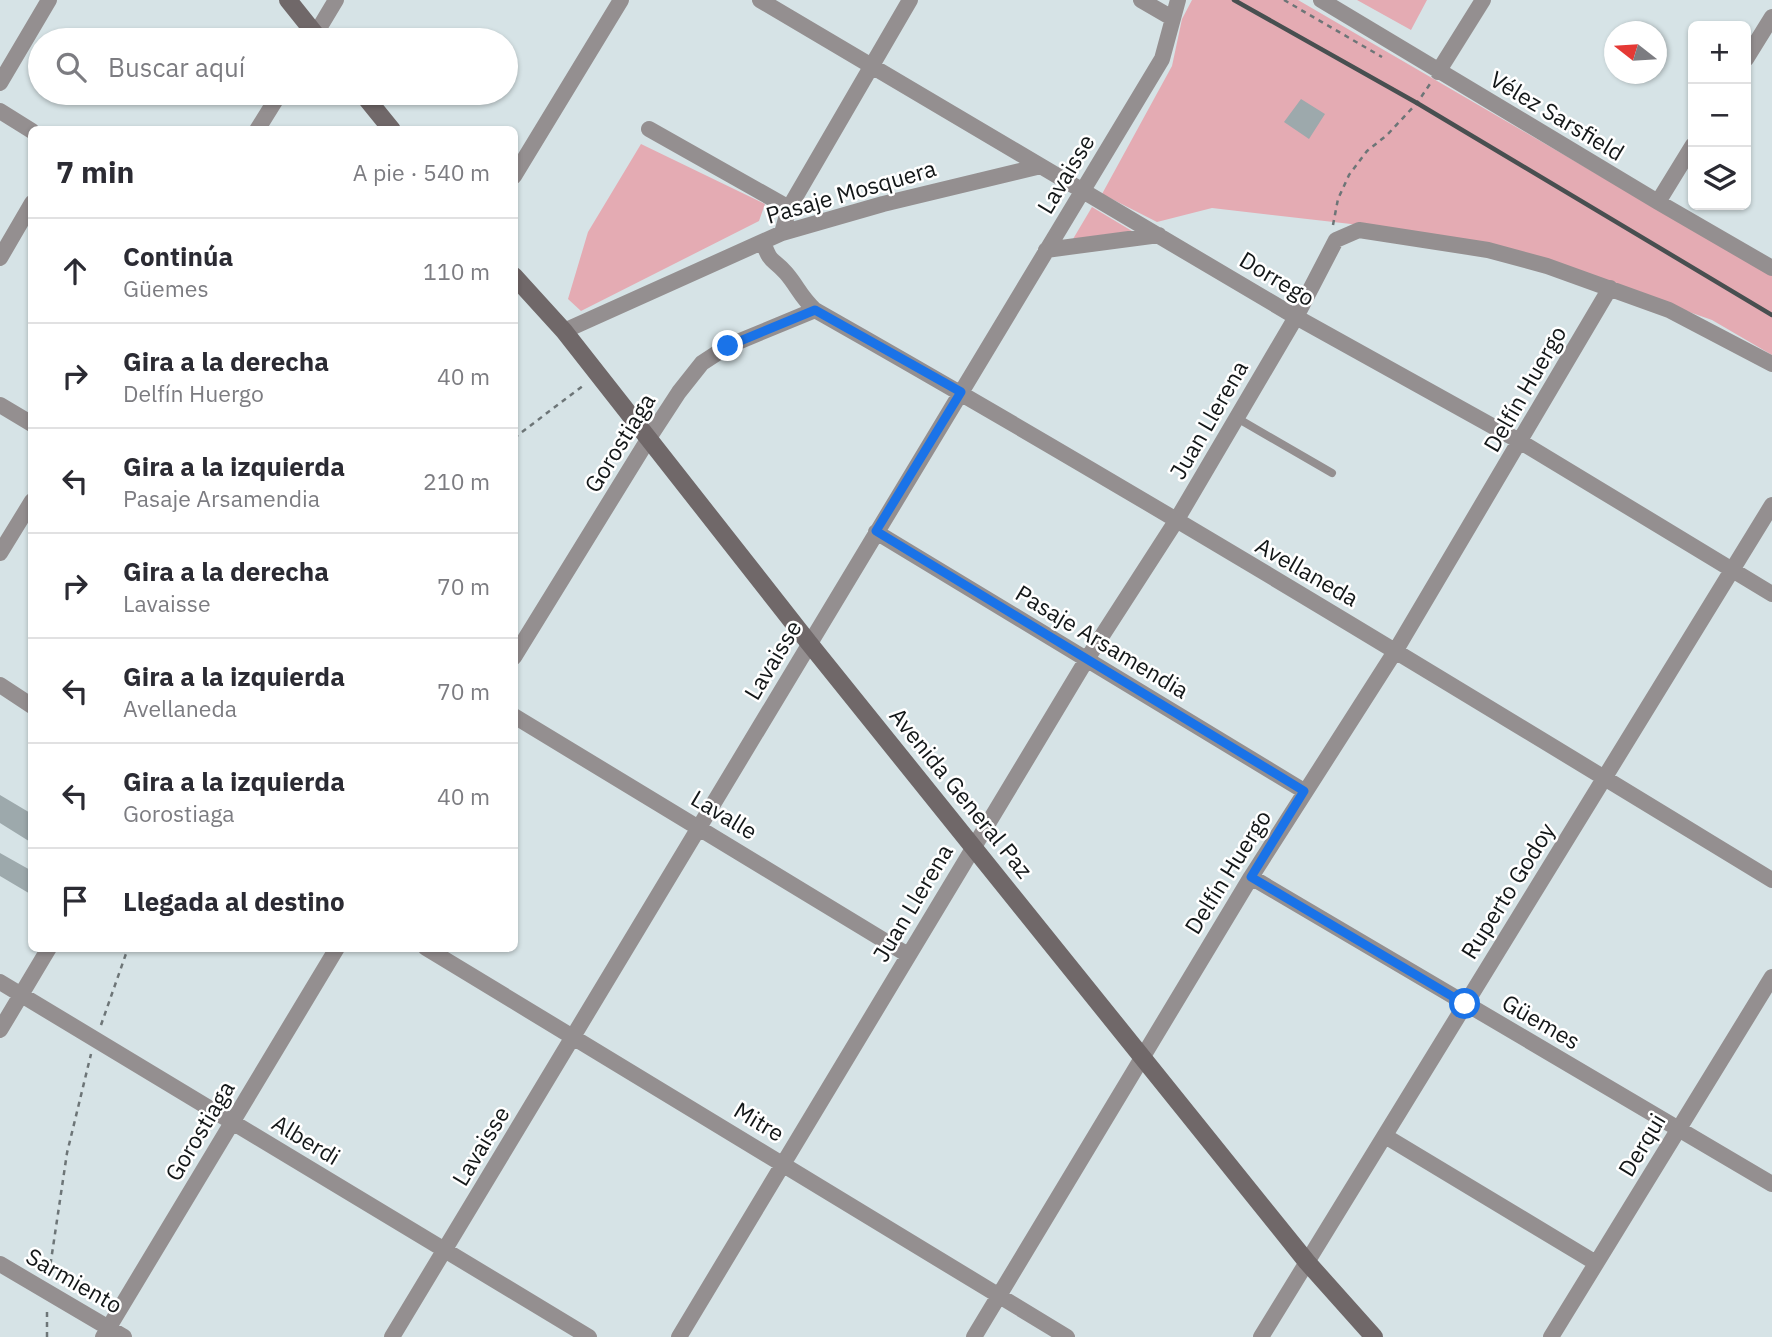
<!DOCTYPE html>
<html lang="es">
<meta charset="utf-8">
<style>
:root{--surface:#fff;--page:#f2f2f3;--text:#2b2b33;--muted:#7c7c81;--line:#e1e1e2}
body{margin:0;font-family:"IBM Plex Sans",sans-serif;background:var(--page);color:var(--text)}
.controls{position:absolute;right:21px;top:21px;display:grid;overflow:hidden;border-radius:10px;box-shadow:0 2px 5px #0004}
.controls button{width:63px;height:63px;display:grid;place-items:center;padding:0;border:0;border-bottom:2px solid var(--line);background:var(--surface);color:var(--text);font:35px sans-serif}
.compass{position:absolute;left:1604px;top:21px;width:63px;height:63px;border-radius:50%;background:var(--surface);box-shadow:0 2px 5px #0004;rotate:287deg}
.stop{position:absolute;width:21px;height:21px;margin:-16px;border:5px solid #1a73e8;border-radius:50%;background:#fff}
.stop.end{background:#1a73e8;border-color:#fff;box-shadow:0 2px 7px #0008}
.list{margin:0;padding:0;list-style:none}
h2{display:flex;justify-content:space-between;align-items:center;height:91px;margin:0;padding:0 28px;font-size:30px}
h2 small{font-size:23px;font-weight:400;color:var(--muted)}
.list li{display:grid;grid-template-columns:46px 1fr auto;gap:21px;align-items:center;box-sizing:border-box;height:105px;padding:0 28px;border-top:2px solid var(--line)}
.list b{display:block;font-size:26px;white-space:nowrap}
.list p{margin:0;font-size:23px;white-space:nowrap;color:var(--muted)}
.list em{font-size:23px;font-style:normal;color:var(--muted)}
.icon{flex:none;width:38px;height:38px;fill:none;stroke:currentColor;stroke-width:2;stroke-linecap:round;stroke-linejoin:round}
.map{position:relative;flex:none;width:1772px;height:1337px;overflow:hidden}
.search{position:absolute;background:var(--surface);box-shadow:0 2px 5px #0004;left:28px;top:28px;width:490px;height:77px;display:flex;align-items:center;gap:18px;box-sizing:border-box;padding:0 24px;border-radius:38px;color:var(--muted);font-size:26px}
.panel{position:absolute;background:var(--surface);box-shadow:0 2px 5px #0004;left:28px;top:126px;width:490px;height:826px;border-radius:10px}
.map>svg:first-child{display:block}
</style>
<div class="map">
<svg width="1772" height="1337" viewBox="0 0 1772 1337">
<rect width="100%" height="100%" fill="#d6e3e6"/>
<path fill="#e4abb3" d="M1192,0H1298L1772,276V355L1712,320L1501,246L1351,224L1212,208L1157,222L1102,194L1172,66L1182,19Z
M1357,0H1427L1411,30Z
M641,144L765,204L759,221L581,311L568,299L588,232Z
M1092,207L1132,231L1073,239Z"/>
<path fill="#9da9ac" d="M1301,99L1325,114L1309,139L1284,122Z
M0,795L32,814V843L0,823Z
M0,853L32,871V895L0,876Z"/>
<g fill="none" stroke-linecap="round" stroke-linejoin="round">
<path stroke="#6d7577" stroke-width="2.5" stroke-dasharray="5 5" stroke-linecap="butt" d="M1284,0L1382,57
M1333,225L1338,199L1349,175L1367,151L1387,135L1417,103L1430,84
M514,438L584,385
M101,1025L128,948
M49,1274L67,1153L91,1054
M47,1337V1309"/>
<path stroke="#948f90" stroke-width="8" d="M1237,418L1332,473"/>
<path stroke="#948f90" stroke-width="16" d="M760,0L1296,317L1521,442L1772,594
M1141,0L1172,18
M1321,0L1658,202L1772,268
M312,40L336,0
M1746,59L1772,17
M1438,72L1483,0
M0,83L49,0
M0,111L32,131
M649,129L789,208
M257,130L280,93
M514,176L621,0
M1658,202L1693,145
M782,233L789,208L910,0
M763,242C771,265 772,257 786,273C798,287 800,296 815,310C1138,493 1455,687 1772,880
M1046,250L1159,235
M0,258L32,203
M564,331L782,233L883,204L1041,166
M0,405L32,424
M876,532L1304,791
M0,553L32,501
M514,657L649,438L679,392L702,363L728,346L815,310
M0,685L32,706
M514,716L908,955
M1251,877L1772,1184
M426,948L1067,1337
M0,982L589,1337
M0,1030L49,948
M1385,1136L1596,1263
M0,1264L124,1337
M103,1337L337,948
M392,1337L1162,59L1178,0
M679,1337L1087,659L1176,521L1296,317L1336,240L1359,230L1488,250L1547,266L1669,310L1772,364
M974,1337L1251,877L1396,650L1610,288
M1261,1337L1772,505
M1551,1337L1772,977"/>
<path stroke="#706869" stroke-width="18" d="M288,0L320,40
M362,93L392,130
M514,276L564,331L809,643L1307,1262L1374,1337"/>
<path stroke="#484f50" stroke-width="4.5" d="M1234,0L1417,103L1772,315"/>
</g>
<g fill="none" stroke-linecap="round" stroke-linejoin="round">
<path stroke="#1a73e8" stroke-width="9" d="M728,346L815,310L961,392L876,531L1304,791L1251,877L1465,1004"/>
</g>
<g text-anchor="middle" stroke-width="5" stroke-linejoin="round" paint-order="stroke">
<g font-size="23" fill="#131718" stroke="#fff">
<text transform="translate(1557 116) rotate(31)" y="8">Vélez Sarsfield</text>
<text transform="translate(1066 174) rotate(-59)" y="8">Lavaisse</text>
<text transform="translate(851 192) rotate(-16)" y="8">Pasaje Mosquera</text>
<text transform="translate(1277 279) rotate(31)" y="8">Dorrego</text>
<text transform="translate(1525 389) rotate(-60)" y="8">Delfín Huergo</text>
<text transform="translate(1209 420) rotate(-60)" y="8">Juan Llerena</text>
<text transform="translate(620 443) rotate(-58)" y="8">Gorostiaga</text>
<text transform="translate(1307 572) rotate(30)" y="8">Avellaneda</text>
<text transform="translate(1102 642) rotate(31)" y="8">Pasaje Arsamendia</text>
<text transform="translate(773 660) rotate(-59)" y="8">Lavaisse</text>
<text transform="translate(961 793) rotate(51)" y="8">Avenida General Paz</text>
<text transform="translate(724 815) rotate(31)" y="8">Lavalle</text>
<text transform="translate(1228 872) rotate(-58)" y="8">Delfín Huergo</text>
<text transform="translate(1508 891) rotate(-58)" y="8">Ruperto Godoy</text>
<text transform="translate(913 903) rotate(-59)" y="8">Juan Llerena</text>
<text transform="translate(1541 1022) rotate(30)" y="8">Güemes</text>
<text transform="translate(759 1122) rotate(31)" y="8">Mitre</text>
<text transform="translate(200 1131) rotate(-59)" y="8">Gorostiaga</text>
<text transform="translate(306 1140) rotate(31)" y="8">Alberdi</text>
<text transform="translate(1642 1145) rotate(-59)" y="8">Derqui</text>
<text transform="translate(481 1146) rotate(-59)" y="8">Lavaisse</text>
<text transform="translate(74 1281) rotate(30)" y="8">Sarmiento</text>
</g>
</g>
</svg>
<div class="controls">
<button>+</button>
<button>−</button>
<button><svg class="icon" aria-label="layers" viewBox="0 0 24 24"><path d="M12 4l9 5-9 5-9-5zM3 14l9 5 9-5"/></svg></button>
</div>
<svg class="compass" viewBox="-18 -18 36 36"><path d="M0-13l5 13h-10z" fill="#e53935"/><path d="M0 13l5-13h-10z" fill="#7c7c81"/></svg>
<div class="stop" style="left:1465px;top:1004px"></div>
<div class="stop end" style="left:728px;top:346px"></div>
<div class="search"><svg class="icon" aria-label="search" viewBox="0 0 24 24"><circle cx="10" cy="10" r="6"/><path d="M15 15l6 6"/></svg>Buscar aquí</div>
<section class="panel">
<h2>7 min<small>A pie · 540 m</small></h2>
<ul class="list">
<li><svg class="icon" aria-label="ahead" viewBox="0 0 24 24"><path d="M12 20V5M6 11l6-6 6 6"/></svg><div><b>Continúa</b><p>Güemes</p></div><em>110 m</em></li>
<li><svg class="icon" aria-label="right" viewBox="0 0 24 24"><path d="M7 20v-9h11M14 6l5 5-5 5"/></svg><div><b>Gira a la derecha</b><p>Delfín Huergo</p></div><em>40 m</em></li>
<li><svg class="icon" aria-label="left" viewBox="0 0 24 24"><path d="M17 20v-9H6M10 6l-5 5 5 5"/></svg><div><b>Gira a la izquierda</b><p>Pasaje Arsamendia</p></div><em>210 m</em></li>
<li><svg class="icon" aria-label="right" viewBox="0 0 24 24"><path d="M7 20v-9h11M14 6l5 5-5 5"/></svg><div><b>Gira a la derecha</b><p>Lavaisse</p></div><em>70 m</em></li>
<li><svg class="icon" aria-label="left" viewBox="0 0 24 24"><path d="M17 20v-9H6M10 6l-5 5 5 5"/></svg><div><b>Gira a la izquierda</b><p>Avellaneda</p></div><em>70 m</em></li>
<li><svg class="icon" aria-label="left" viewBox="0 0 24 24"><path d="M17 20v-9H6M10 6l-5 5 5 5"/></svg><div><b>Gira a la izquierda</b><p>Gorostiaga</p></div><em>40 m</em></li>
<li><svg class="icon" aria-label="arrive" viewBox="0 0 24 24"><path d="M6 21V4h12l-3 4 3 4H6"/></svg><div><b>Llegada al destino</b></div></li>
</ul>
</section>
</div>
